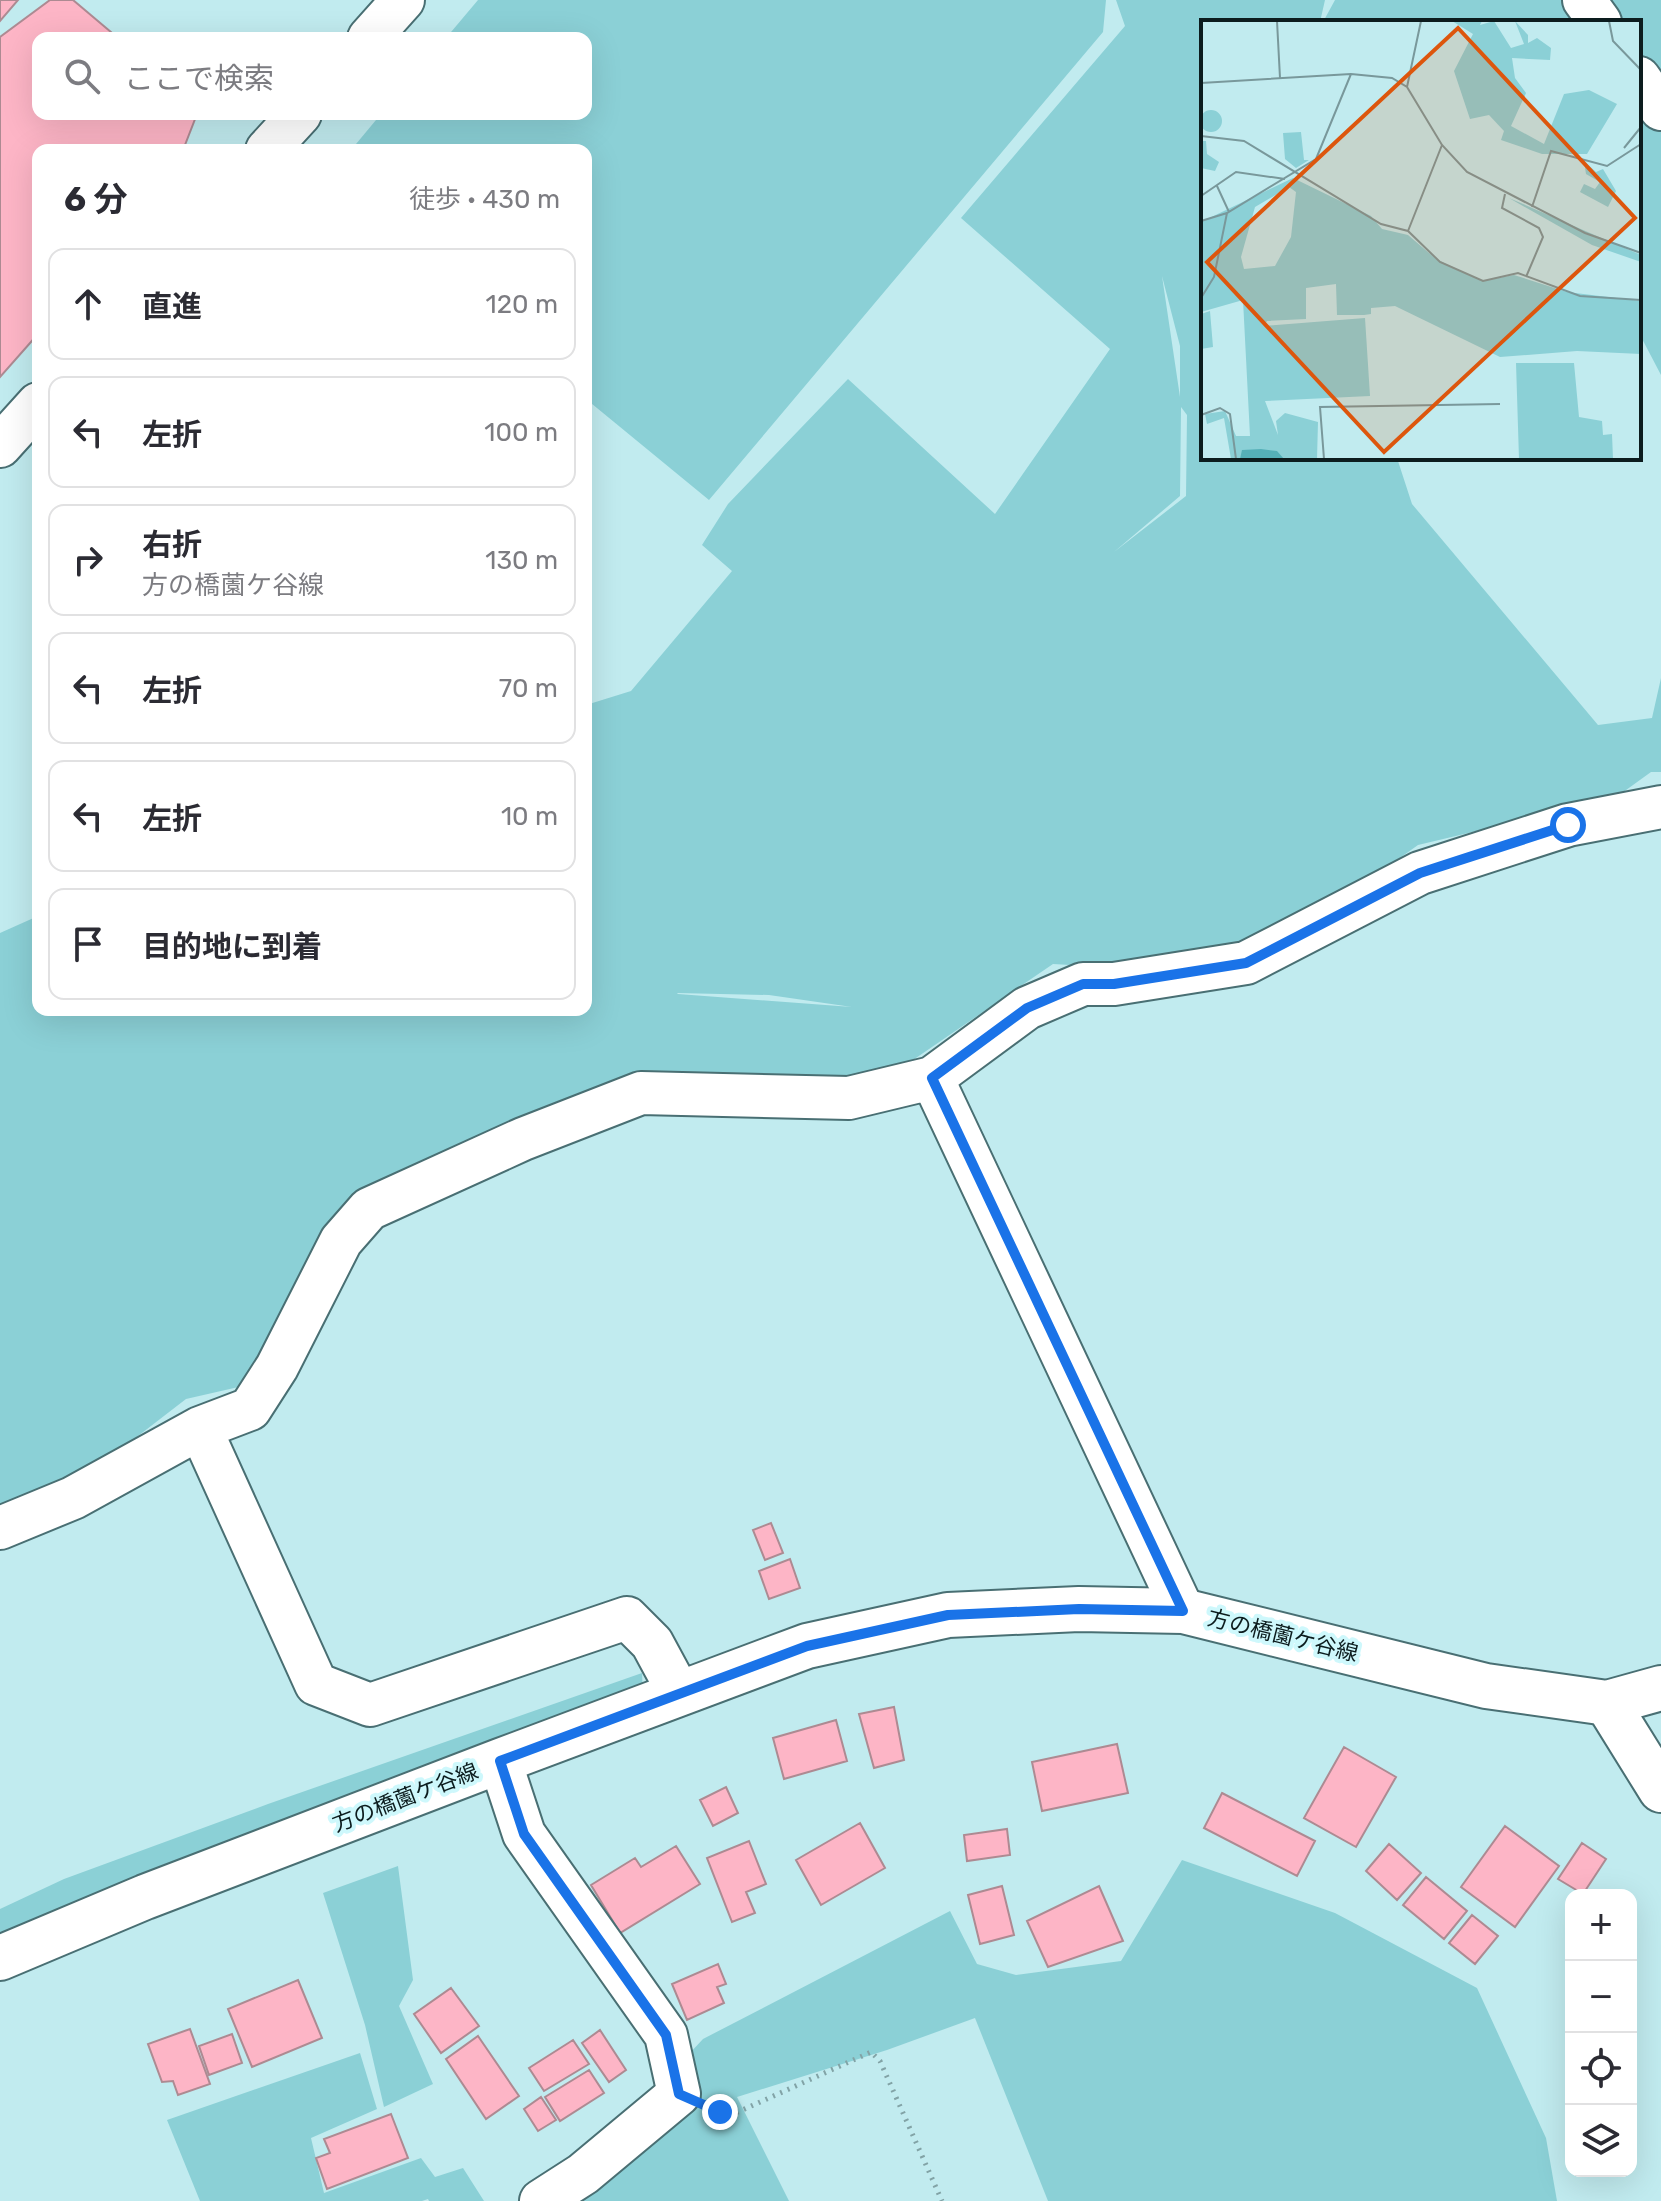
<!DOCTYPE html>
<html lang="ja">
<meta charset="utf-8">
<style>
:root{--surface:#fff;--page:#f2f2f3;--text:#2b2b33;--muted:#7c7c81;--line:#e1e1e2}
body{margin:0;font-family:Rubik,"Noto Sans JP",sans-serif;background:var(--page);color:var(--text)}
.controls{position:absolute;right:24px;bottom:24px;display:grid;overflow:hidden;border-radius:16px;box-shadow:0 8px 32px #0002}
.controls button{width:72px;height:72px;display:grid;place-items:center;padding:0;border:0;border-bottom:2px solid var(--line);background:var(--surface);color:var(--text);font:40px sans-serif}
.stop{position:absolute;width:24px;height:24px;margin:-18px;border:6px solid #1a73e8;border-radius:50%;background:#fff}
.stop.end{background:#1a73e8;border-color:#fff;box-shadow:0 2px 8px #0008}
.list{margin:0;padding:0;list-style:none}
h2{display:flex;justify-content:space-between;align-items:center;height:104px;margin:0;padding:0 32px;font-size:34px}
h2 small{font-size:26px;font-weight:400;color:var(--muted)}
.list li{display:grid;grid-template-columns:52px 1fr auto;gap:24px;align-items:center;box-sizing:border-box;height:112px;margin:0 16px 16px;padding:0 16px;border:2px solid var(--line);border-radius:16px}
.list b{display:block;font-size:30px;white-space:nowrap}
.list p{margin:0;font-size:26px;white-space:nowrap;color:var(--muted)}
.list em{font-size:26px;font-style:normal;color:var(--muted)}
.icon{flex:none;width:44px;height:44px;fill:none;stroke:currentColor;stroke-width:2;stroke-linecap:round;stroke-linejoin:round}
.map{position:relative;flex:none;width:1661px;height:2201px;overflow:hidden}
.search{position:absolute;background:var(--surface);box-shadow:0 8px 32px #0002;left:32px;top:32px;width:560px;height:88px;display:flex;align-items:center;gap:20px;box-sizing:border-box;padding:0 28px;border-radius:16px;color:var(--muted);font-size:30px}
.panel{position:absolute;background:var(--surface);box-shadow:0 8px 32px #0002;left:32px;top:144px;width:560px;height:872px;border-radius:16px}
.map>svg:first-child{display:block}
</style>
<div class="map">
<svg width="1661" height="2201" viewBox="0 0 1661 2201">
<rect width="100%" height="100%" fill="#c1ebef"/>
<path fill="#8bd0d6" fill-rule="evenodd" d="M478,0H1106L1103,32L709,500L586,399V150H351L381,114H586V38H446Z
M1116,0H1325L1320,22H1203V458H1397L1412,504L1598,725L1652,718L1661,678V772H1651L1615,798L1418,845L1345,897L1249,942L1158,970L1053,964L913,1060L852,1088L679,1089L369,1208L260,1382L186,1399L77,1483L0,1526V933L38,916V1010H586V705L631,691L732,571L702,545L728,504L848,379L995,514L1110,349L961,218L1125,26ZM1162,276L1180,346V397ZM1181,407L1187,415L1186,496L1114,552L1180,496ZM677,993L769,995L852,1007L678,994Z
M1335,0H1661V375L1639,333V22H1323Z
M642,1673L643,1694L0,1948V1909L64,1879L268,1804Z
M1182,1860L1335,1913L1477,1988L1546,2138L1557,2201H1048L975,2018L887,2050L737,2097L789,2201H552L703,2039L950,1911L977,1964L1016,1975L1121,1961Z
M398,1866L413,1980L399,2006L433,2084L384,2107L365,2025L323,1893Z
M360,2053L377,2109L311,2138L324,2193L421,2158L435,2177L463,2168L484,2201H429L428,2199L422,2201H200L167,2120Z"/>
<path fill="#fdb5c6" stroke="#ad8a92" stroke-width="2" d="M0,0H18L0,21Z
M50,0H73L118,38H38V114H197L183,150H38V334L0,377V37Z
M771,1523L783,1553L765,1560L753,1530Z
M790,1559L800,1588L769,1599L759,1571Z
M894,1707L904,1760L874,1768L859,1714Z
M836,1720L847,1761L784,1779L773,1738Z
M1117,1744L1128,1793L1042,1811L1032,1762Z
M1344,1747L1396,1777L1356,1847L1304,1818Z
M726,1787L738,1813L713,1826L700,1800Z
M1222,1793L1315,1841L1297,1876L1204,1828Z
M860,1823L885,1868L821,1905L796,1860Z
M1505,1826L1559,1866L1515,1927L1461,1887Z
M1007,1829L1010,1855L967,1861L964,1835Z
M749,1841L766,1884L746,1892L755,1913L732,1922L707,1858Z
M1582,1843L1606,1859L1583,1894L1558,1879Z
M1389,1844L1421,1873L1397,1900L1366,1871Z
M676,1846L700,1884L620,1933L591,1885L635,1858L641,1867Z
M1426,1877L1467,1911L1444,1939L1403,1905Z
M1002,1886L1014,1935L980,1944L968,1895Z
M1099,1886L1123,1941L1048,1967L1027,1921Z
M1472,1915L1498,1936L1475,1964L1449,1943Z
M718,1964L726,1984L717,1987L724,2003L687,2020L672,1984Z
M298,1980L322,2038L252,2067L228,2009Z
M451,1988L479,2026L441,2053L414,2014Z
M190,2029L210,2084L178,2095L173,2081L162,2082L148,2044Z
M600,2030L626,2070L609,2082L582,2043Z
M232,2034L242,2063L209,2075L199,2046Z
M478,2036L519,2096L486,2119L446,2059Z
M573,2040L589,2064L544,2091L529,2068Z
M589,2070L604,2093L560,2121L545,2097Z
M541,2097L556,2120L538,2131L524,2109Z
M391,2114L408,2158L327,2189L316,2158L330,2153L324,2139Z"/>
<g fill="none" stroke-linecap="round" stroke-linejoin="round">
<defs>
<path id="minor" d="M1584,0L1600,22
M369,38L403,0
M1639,78L1661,109
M267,150L300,114
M0,446L38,404
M932,1078L1183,1611
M200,1428L316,1684L370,1705L627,1618L652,1643L679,1693
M0,1528L73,1498L200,1428L250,1409L277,1367L341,1241L369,1209L523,1139L641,1093L849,1098L932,1078L1027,1008L1083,984H1114L1246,963L1420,873L1568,825L1661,807
M500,1761L524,1834L666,2035L679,2094L583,2174L541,2201"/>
<path id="tertiary" d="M1607,1703L1661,1790"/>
<path id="secondary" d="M0,1958L145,1897L500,1761L807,1646L948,1615L1079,1609L1183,1611L1486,1686L1607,1703L1661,1688"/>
</defs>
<use href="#minor" stroke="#496f73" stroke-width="46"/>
<use href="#tertiary" stroke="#496f73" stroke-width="48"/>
<use href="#secondary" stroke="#496f73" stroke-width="48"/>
<path stroke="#82a3a6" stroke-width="5" stroke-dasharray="2 6" stroke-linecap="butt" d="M713,2109L720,2112H738L871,2052L880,2061L942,2201"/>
<use href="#minor" stroke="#fff" stroke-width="42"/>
<use href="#tertiary" stroke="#fff" stroke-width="44"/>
<use href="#secondary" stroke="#fff" stroke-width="44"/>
</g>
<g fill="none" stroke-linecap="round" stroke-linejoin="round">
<path stroke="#1a73e8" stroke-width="10" d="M720,2112L679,2094L666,2035L524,1834L500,1761L807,1646L948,1615L1079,1609L1183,1611L932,1078L1027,1008L1083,984H1114L1246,963L1420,873L1568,825"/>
</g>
<g text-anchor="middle" stroke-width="8" stroke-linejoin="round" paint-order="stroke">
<g font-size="22" fill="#0c1c1e" stroke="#cef8fc">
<text transform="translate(1283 1635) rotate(14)" y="8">方の橋薗ケ谷線</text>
<text transform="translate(405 1797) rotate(-21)" y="8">方の橋薗ケ谷線</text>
</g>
</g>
<g transform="translate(1201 20)">
<rect width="440" height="440" fill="#c1ebef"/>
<path d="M251,1H281L279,5L293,1L310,28L323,24L314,1L327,15V23L336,18L350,28L349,40L311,38L314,58L325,73L310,106L343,124L363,74L388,70L416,84L386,134H341L300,120L303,111L288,95L269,99L253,51L272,14ZM-1 101a11 11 0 1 1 22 0a11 11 0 1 1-22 0ZM100,112L103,140H108L95,148L84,139L82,113ZM0,121H5L6,134L18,142L14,151L0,148ZM383,141L395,152L402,149L415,171L407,187L379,172L383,164L394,169L399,162L385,154ZM92,158L170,196L181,209L207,215L235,239L281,261L313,255L366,272L440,281V334L376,331L299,337L194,286L170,288V294L163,295H136L135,264L105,268V299L66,301L63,306L164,298L169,376L64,381L77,415L75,401L84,393L117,402L116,439H30L23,398L6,404L4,394L24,391L35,416H49L42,280L0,292V202ZM88,167L95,172L90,217L74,246L43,249L40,237L54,187ZM308,178L440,235V242L391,225ZM9,291L12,327L0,329V294ZM315,343H373L378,397L401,401L402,415L411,414L412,439H318Z" fill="#8bd0d6" fill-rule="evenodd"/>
<path d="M60,429L76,431L83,439H39L41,430Z" fill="#55b0b8"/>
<path fill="none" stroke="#79989b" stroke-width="2" d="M76,1L79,58M408,1L412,21L440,50M0,63L150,54L191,58L206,67L241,125L266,152L384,213L440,233M206,67L220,1M0,116L43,121L180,204L207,211L239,242L282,261L317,253L379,276L440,280M423,128L440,107M16,166L28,192M304,174L301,188L338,208L342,217L325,257M0,176L35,152L84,159M331,187L350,131L406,146L440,124M0,201L26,193L115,139L150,54M207,211L241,125M0,278L13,257L26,193M0,395L19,388L29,394L35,439M123,439L119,387L299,384"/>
<path fill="#dd560d" fill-opacity="0.15" stroke="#dd560d" stroke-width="4" d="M257,8L434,198L183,432L6,242Z"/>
<rect width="440" height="440" fill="none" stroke="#0c1c1e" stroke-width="4"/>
</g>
</svg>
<div class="controls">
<button>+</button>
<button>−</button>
<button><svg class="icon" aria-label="locate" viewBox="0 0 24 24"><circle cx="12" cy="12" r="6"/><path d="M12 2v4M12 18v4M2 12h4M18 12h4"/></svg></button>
<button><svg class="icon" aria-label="layers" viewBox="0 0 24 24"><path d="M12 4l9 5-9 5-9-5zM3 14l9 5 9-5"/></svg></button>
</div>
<div class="stop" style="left:1568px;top:825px"></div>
<div class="stop end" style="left:720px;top:2112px"></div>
<div class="search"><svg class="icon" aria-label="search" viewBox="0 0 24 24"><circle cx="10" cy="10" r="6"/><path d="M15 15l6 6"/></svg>ここで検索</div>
<section class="panel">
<h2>6 分<small>徒歩 · 430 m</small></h2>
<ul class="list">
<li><svg class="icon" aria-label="ahead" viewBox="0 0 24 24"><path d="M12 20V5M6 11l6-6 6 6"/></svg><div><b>直進</b></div><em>120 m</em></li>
<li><svg class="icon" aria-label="left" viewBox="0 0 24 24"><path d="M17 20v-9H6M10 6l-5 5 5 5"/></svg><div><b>左折</b></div><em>100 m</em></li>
<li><svg class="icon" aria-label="right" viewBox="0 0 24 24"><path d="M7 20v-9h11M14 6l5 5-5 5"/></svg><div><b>右折</b><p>方の橋薗ケ谷線</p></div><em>130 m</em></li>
<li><svg class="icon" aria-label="left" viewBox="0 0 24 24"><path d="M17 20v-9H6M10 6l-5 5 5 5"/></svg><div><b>左折</b></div><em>70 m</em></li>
<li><svg class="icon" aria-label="left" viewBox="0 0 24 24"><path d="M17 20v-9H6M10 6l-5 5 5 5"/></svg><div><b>左折</b></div><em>10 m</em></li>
<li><svg class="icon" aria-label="arrive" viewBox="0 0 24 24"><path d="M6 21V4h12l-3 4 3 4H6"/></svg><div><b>目的地に到着</b></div></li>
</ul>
</section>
</div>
